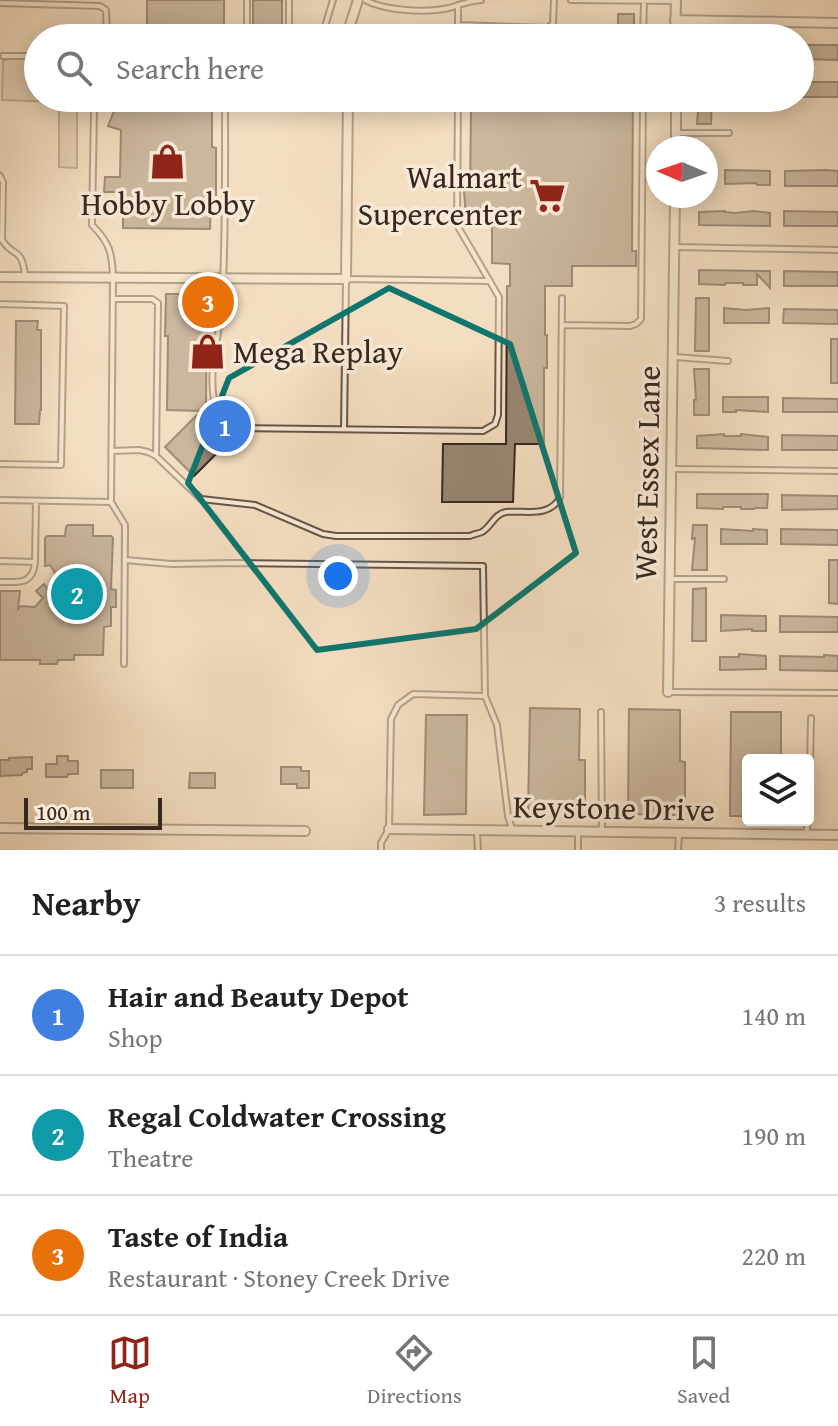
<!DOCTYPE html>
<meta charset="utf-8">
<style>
:root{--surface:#fff;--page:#f6f6f6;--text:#222;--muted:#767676;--line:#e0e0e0;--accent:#8f2418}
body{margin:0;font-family:"Gentium Book Plus",serif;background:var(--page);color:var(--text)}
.controls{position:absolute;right:24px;bottom:24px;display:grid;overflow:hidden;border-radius:8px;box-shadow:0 4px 20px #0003}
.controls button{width:72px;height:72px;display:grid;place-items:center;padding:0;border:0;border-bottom:2px solid var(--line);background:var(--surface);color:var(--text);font:40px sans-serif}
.compass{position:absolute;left:646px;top:136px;width:72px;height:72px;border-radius:50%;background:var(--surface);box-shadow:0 4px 20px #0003;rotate:272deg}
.scale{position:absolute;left:24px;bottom:20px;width:138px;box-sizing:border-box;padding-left:8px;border:4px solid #36281f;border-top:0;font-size:22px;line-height:28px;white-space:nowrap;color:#36281f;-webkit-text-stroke:6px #f8ead7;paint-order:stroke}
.you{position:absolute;left:338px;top:576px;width:28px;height:28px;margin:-20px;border:6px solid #fff;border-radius:50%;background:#1a73e8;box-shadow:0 0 0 12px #1a73e833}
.badge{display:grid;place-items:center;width:52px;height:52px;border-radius:50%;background:var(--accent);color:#fff;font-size:26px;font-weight:700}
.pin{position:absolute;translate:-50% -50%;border:4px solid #fff;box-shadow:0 2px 8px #0006}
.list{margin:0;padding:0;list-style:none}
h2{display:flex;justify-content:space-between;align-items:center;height:104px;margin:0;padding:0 32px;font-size:34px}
h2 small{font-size:26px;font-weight:400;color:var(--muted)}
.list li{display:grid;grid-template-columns:52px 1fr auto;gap:24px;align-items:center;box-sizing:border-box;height:120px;padding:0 32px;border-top:2px solid var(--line)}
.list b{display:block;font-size:30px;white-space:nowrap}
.list p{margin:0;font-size:26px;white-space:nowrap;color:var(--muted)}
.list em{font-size:26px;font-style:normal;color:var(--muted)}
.icon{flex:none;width:44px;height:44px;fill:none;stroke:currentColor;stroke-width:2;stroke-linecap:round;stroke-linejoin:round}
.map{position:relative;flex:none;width:838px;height:850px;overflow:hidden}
.search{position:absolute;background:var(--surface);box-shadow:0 4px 20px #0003;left:24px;right:24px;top:24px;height:88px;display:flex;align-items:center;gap:20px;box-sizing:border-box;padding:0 28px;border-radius:44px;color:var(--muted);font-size:30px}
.sheet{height:464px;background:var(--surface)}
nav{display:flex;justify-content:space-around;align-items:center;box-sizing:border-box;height:112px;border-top:2px solid var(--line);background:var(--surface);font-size:22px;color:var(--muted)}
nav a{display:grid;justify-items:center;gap:4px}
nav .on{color:var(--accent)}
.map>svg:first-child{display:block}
</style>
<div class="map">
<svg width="838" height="850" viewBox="0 0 838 850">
<rect width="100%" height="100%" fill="#f4dec1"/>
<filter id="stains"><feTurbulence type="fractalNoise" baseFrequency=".0025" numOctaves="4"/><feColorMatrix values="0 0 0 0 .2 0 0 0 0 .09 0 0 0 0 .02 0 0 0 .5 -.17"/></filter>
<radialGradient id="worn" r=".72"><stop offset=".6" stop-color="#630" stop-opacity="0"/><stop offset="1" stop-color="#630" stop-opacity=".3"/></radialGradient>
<path fill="#d4bfa5" stroke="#857462" stroke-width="2" d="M10,58H38V98H77V168L59,167V102L2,100L3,61Z"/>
<path fill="#998773" stroke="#36281f" stroke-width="2" d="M147,0H224V29H147Z
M253,0H282V38H253Z
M618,14H634V38H618Z
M800,45H838V60L800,59Z
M800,82H838V97H800Z
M465,98H633L632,251H636V266H572V286H545V335H547V368H544V444H515L513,502H442L443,444H506L507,286H510V264L492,263V218H466L464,191H470L471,109H465Z
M699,98H712L711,124H697Z
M116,106L212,107V147L216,148V195H211L210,229L123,228V192H104L105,177H120L121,130L108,126Z
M725,170L770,171V185H757L756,183L725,184Z
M826,170L838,171V186H785V171Z
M725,211V212L735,213L753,211L770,213V226L699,225V212Z
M784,211L838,212V226H784Z
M699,270L770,271V288L757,274V285H743V283H726L725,285L699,284Z
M784,271L838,272V286H784Z
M197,290H207L206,408L233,437L194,476L165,447L201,411L167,410L168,336H165L166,294H197Z
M696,298H709V351H695Z
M724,308L746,310L769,308V323H724Z
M784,309L838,310V324L783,323Z
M16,321H38L37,330H41V410H40L39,424H15Z
M831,339H838V383H831Z
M694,369H709V415H694V400H696Z
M723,397H768V412L736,410V412H723Z
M783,398L838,399V412H783Z
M724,434V436H741V434L768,437V450L697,448V436Z
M782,435L838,436V450H782Z
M697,494H768L767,508H755L754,509H741V507H723V509L697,508Z
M782,495L838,496V509L782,510Z
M68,525H93V536H111L113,538L111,589L116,590V607H111V626L104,627L103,655H74V660H58L57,664H40V660H0V591H20L18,609L21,606L35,607L43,598L36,591L44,584L50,592L59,583V573H55L50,565L45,566V538L47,536H65L66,527Z
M693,525H707V570H692L695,538L692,539Z
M721,529L753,531V529L767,530V544H721Z
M781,529L838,530V545L781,544Z
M829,560H838V604L829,603Z
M706,588V641H692L693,589Z
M721,615L766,616V631H752V629L721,631Z
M780,616L838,617V632H780Z
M739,654L766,656V669L720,670V657H739Z
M824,655L838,656V671L780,670V656L824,657Z
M530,708L580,709L579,760H585V803H578V813H528Z
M629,709L680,710V761L685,762V805H678V815L628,814Z
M731,712H781V760H748V816H730Z
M426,715H467L466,814L424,815Z
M57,756H68V761H78V774H68L67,777H46V764H57Z
M32,757V769H27V772L22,773V775L0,776V760H9V758Z
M281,767H301V771H309V788H297V784H281Z
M101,770H133V788H101Z
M190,773H215V788H189Z"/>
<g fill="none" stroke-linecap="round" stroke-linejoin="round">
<defs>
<path id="service" d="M365,0C385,11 426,13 449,8C459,5 469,1 481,0
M571,0L676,1
M0,3L100,6L106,10L107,38
M458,5V38
M458,25L547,28L553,24L554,0
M289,37V0
M247,38V0
M288,38L322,36L333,0
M643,38L644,1
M3,56H38
M96,98L94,108L92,225C110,243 112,253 113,277L111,502L125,525V534L124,664
M225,98C225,166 226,234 222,302C220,334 208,368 214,400C216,412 228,421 237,428L483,431L495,424L498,415L499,297L457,225L458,98
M677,133H729
M0,176L3,182L2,240C14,259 21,245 25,275
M676,247L838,250
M113,299H152L158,303L156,456
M0,304L64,306L61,465L0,464
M562,325L630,326L636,324L641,319L643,98
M675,357L728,361
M344,429L346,279L490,281
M111,451L139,450L148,452L156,456L201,499L255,505L323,534L336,536H470C471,535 480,533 482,532C492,526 494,514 506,512C526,510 548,518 560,498L562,298
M673,469L838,471
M0,500L111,502
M125,560L172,564L233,563L483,566L485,696L497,725L508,816L512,829
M0,561L35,562L36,501
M670,579H724
M0,582C19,582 33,585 35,562
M668,692L838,693
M601,712L602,832
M477,832L478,850
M806,834L809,814L811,718
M381,850V843L389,829L391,719L398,705L413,694L484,696
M578,850V832
M678,850L679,833"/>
<path id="minor" d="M675,20L838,23
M346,38L358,0
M675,38L676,0
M676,98V148
M0,277L346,279L348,98
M668,692L675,196
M0,828L305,831
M389,829L838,835"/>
</defs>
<use href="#service" stroke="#665648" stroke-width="8"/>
<use href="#minor" stroke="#665648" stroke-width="12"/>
<use href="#service" stroke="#f8ead7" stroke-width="4"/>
<use href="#minor" stroke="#f8ead7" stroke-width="8"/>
</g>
<path d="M0 0H838V850H0ZM389,288L510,344L576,553L476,629L317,650L188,483L229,378Z" fill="#f4dec1" fill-opacity=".55" fill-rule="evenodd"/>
<path fill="none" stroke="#0f766e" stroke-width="6" stroke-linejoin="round" d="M389,288L510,344L576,553L476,629L317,650L188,483L229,378Z"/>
<defs>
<symbol id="shop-bare" viewBox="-9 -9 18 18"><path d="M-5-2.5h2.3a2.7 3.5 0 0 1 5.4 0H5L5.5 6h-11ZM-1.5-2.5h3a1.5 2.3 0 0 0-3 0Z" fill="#8f2418" stroke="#f8ead7" stroke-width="2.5" paint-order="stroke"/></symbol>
<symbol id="supermarket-bare" viewBox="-9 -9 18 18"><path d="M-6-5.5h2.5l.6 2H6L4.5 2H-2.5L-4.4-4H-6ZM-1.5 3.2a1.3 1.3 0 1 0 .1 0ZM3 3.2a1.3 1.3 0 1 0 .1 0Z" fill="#8f2418" stroke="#f8ead7" stroke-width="2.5" paint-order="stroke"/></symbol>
</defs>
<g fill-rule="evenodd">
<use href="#shop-bare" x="142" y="136" width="51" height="51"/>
<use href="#supermarket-bare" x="522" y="170" width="51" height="51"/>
<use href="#shop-bare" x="182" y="326" width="51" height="51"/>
</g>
<g text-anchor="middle" stroke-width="7" stroke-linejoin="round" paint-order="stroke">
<g font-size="32" fill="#36281f" stroke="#f8ead7" text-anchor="end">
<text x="522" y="188">Walmart<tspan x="522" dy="37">Supercenter</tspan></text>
<text x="168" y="215" text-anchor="middle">Hobby Lobby</text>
<text x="233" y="363" text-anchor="start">Mega Replay</text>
</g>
<g font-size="32" fill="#36281f" stroke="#f8ead7">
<text transform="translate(647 473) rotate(-89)" y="11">West Essex Lane</text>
<text transform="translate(614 808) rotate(1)" y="11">Keystone Drive</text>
</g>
</g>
<rect width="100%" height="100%" filter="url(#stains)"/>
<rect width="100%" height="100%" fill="url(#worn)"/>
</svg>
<div class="controls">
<button><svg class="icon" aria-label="layers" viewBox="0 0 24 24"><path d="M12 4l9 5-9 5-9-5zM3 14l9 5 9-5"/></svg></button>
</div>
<svg class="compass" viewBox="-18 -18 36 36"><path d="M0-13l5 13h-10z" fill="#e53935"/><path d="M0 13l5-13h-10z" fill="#767676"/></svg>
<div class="scale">100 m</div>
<div class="you"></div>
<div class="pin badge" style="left:225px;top:426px;background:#3f7fe0">1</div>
<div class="pin badge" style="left:77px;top:594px;background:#0f9aa8">2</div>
<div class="pin badge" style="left:208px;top:302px;background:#e8710a">3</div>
<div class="search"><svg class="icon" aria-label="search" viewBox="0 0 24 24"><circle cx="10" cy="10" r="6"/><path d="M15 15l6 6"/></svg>Search here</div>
</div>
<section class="sheet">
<h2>Nearby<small>3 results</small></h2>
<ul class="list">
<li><span class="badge" style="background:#3f7fe0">1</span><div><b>Hair and Beauty Depot</b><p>Shop</p></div><em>140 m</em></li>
<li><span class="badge" style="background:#0f9aa8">2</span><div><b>Regal Coldwater Crossing</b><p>Theatre</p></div><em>190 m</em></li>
<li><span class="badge" style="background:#e8710a">3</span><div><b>Taste of India</b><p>Restaurant · Stoney Creek Drive</p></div><em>220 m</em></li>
</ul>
</section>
<nav>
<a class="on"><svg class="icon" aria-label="map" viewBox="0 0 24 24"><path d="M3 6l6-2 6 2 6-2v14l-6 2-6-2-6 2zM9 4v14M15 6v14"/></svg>Map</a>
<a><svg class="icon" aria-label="directions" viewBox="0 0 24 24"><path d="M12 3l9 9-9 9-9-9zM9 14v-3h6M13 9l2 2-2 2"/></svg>Directions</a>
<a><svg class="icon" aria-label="saved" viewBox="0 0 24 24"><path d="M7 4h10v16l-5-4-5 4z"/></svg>Saved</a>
</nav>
